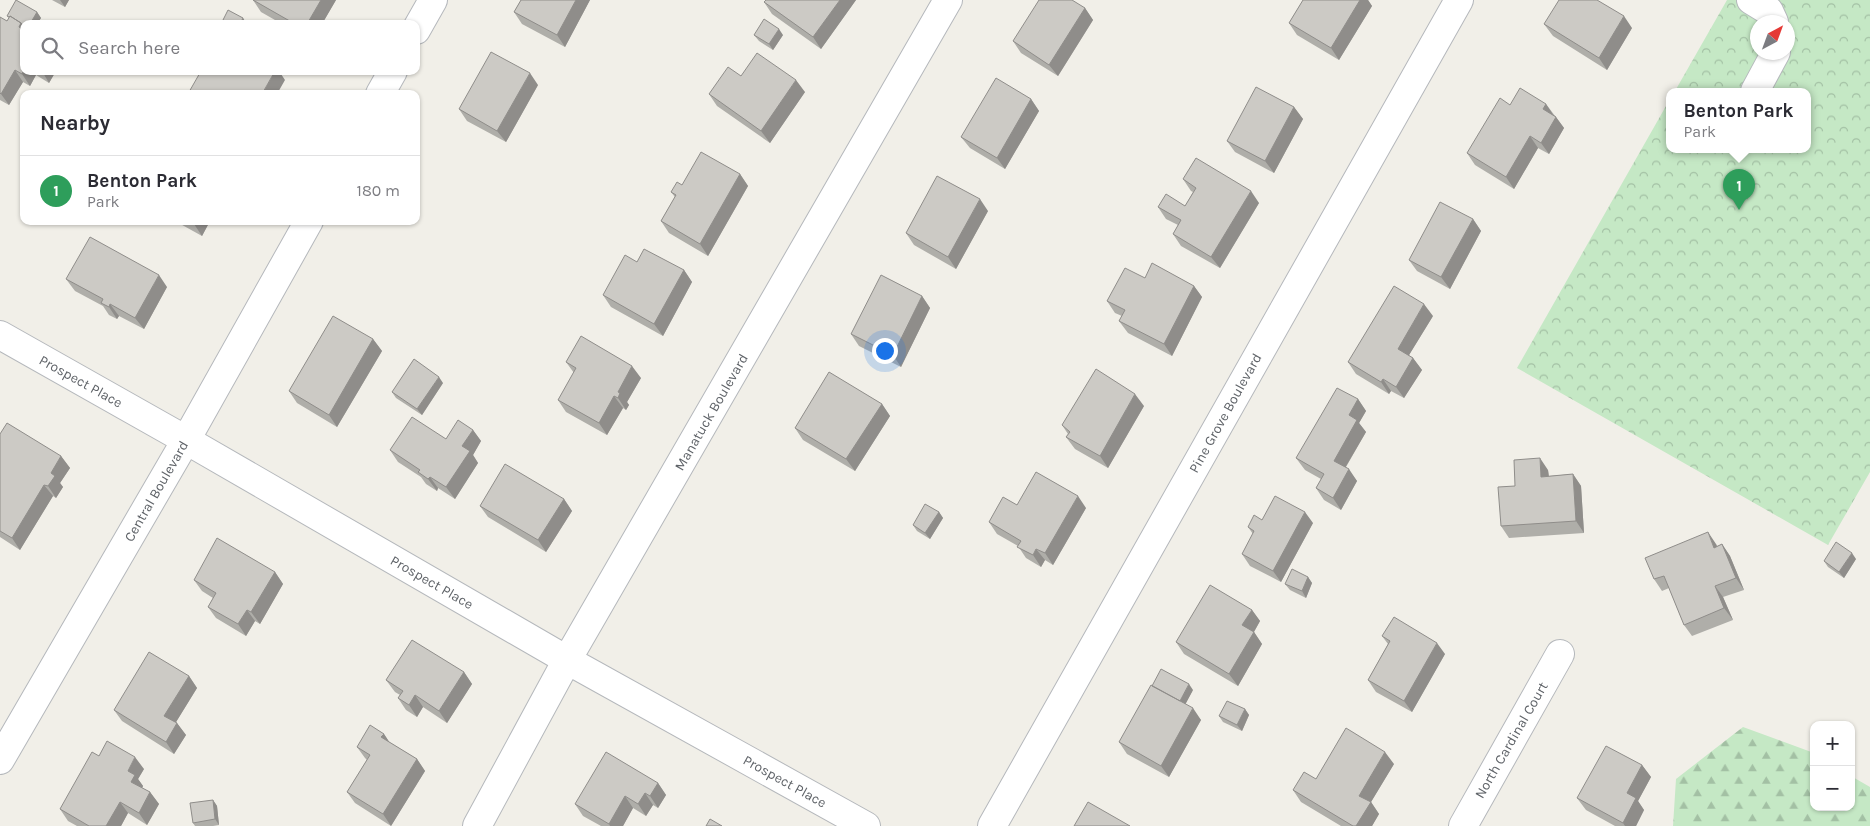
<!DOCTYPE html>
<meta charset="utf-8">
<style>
:root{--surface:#fff;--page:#f7f7f7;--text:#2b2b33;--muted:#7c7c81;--line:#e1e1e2;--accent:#b45309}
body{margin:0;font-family:Karla,sans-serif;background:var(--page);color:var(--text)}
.controls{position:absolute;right:15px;bottom:15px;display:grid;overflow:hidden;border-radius:10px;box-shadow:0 1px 4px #0004}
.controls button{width:45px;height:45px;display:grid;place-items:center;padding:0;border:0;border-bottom:1px solid var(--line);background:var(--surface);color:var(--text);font:25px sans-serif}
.compass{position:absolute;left:1750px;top:15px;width:45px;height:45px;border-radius:50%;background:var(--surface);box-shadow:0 1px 4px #0004;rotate:41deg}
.you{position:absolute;left:884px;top:350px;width:18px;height:18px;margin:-12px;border:4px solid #fff;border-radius:50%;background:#1a73e8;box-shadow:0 0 0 8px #1a73e833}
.badge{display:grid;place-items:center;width:32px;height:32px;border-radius:50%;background:var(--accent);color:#fff;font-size:16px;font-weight:700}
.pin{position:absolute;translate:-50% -41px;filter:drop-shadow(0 1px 2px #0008)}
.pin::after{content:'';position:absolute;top:26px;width:18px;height:15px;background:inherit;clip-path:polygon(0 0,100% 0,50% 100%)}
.popup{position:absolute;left:1666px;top:88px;width:145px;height:65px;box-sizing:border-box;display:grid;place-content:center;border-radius:10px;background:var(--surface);filter:drop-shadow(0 1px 4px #0005);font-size:16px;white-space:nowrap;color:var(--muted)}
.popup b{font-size:19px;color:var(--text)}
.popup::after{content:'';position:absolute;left:50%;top:100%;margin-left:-10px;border:10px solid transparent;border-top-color:var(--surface)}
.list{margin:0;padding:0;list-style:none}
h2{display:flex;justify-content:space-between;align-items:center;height:65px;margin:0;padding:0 20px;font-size:21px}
h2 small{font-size:16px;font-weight:400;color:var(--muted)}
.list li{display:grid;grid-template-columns:32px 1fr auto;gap:15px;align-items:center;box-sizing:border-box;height:70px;padding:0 20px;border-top:1px solid var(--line)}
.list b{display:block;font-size:19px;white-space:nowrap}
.list p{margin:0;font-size:16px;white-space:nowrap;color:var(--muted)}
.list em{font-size:16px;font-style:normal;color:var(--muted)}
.icon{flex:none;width:28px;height:28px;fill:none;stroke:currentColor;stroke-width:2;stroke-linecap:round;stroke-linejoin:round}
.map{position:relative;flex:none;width:1870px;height:826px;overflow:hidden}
.search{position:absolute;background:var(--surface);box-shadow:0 1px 4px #0004;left:20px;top:20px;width:400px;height:55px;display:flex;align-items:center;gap:12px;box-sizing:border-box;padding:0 18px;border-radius:10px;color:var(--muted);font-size:19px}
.panel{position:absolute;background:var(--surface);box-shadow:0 1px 4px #0004;left:20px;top:90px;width:400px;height:135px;border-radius:10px}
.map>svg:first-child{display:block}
</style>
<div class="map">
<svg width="1870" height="826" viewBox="0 0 1870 826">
<defs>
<pattern id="forest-firs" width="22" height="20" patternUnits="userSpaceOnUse" patternTransform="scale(1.25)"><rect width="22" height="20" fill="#c5e8c5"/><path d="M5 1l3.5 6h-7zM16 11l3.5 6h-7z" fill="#a3c0a4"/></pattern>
<pattern id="park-crowns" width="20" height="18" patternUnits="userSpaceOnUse" patternTransform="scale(1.25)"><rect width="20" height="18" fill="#c5e8c5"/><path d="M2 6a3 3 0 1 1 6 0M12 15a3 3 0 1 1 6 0" fill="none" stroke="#a3c0a4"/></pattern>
</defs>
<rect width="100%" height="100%" fill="#f1efe8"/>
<path fill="url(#forest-firs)" d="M1743,727L1814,753V807H1851V776L1870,787V826H1673L1676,779Z"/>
<path fill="url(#park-crowns)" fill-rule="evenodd" d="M1727,0H1870V472L1828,545L1517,368L1670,99V149H1808V91H1675ZM1758,22H1788V52H1758Z"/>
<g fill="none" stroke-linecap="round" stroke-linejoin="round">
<defs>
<path id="minor" d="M1751,0L1769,11L1774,22
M416,30L433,0
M1755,91L1776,52
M380,94L393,71
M0,335L186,440L567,660L866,826
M0,760L186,440L309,221
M477,826L567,660L948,0
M992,826L1459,0
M1463,826L1560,654"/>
</defs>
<use href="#minor" stroke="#b5b8bc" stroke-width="30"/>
<use href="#minor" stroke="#fff" stroke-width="28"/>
</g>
<path fill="#afaea9" d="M52,0H69L65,7Z
M253,0H336L322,24H282L261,12Z
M521,0H590L565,47L522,24L514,12Z
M766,0H856L821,49L772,14L764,2Z
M1303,0H1368L1372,6L1339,60L1297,35L1289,23Z
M1085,8L1093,20L1058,76L1021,53L1013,41Z
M37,12L41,18L37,24H24V71H56L49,83L36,75L30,86L23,82L9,105L0,100V17L7,21L9,18L7,16Z
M1544,24L1632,28L1607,70L1553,36Z
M754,35H783L773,50L759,41Z
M741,76L805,92L770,143L717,106L709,94Z
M538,85L506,142L467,121L459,109Z
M1031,99L1039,111L1005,169L970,148L961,137Z
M1546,104L1564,128L1549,154L1538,148L1514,189L1475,165L1467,153L1510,105Z
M1294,107L1303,119L1274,173L1235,152L1227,141Z
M740,174L748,186L708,256L669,233L661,221L675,197L671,192L682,185Z
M1183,179L1259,203L1220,268L1181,246L1173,234L1178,225L1166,219L1158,207L1185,206L1193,192L1191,191Z
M988,211L956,269L914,245L906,233Z
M1473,219L1481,231L1450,289L1417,271L1409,260Z
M175,221H210L202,236Z
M637,262L684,270L692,282L663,336L611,307L603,295Z
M1145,278L1194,286L1202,297L1172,356L1128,333L1119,321L1122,316L1115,313L1107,301Z
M66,279L167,287L144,329L119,316L117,319L109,315L103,306L75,291Z
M922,296L930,308L901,367L859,346L851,334Z
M1433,316L1409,355L1413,358L1422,370L1404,398L1391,391L1389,394L1356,374L1348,362Z
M373,339L382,351L337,427L297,403L289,391Z
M566,362L641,378L627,402L629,405L626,410L623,408L607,435L566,412L558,400L574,373Z
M443,383L422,415L396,398L392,392Z
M1358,399L1366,411L1359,423L1366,432L1346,467L1357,481L1341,510L1324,500L1316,488L1321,479L1305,470L1296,458Z
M882,404L890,416L855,471L803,440L795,428Z
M1144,406L1108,468L1075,449L1066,437L1068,434L1062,425Z
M473,430L481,441L473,455L478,463L455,499L438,488L437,491L426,484L421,477L398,462L390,450L446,439Z
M0,434L61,456L70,468L60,483L63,487L56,498L53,496L20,550L0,537Z
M1548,470L1549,476L1573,474L1581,486L1584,533L1509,538L1501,526L1515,486Z
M564,499L572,511L546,552L488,517L480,506Z
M1017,505L1086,508L1053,565L1045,560L1041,567L1026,558L1018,546L997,534L989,522Z
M939,512L943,518L930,539L917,531L913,525Z
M1262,520L1313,523L1281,582L1250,566L1242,554L1253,534L1248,527Z
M1716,544L1717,546L1722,544L1730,556L1744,590L1723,597L1733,620L1692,636L1684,625L1669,588L1662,591L1654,579Z
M1856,559L1844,578L1828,567L1824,561Z
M275,572L283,584L260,624L255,621L246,636L216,618L208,607L213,598L202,591L194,580Z
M1308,577L1312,583L1306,598L1290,590L1285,584Z
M1252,610L1260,621L1254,632L1262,644L1238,686L1184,654L1176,642Z
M1382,636L1445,654L1412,712L1376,692L1368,680L1388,644Z
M464,672L472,684L447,723L423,707L417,717L406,710L398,698L400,695L395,692L386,680Z
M189,676L197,688L176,722L186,735L174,754L122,721L114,710Z
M1193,690L1185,704L1201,720L1169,777L1127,754L1119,742Z
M1245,709L1249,715L1242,731L1223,722L1219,716Z
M384,734L389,742L417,759L425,771L391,826L355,803L347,792L367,760L365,758L357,747Z
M99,756L144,769L138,779L143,786L142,788L150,792L159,804L147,825L128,813L121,826H77L68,821L60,809Z
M1394,764L1371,802L1379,814L1372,826H1341L1301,802L1293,790L1316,779Z
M1642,765L1651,777L1638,801L1644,810L1636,826H1615L1586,810L1577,798Z
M658,783L666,795L658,808L653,805L646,816L633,808L623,826H601L583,816L575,804Z
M213,800L217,806L219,825L213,826H195L193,823Z"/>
<path fill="#8f8d8a" d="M60,0H69L65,7Z
M321,0H336L322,24H307Z
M576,0H590L565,47L557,35Z
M840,0H856L821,49L813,37Z
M1360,0H1368L1372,6L1339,60L1331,48Z
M1085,8L1093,20L1058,76L1049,65Z
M37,12L41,18L37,24H30Z
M1624,16L1632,28L1607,70L1599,58Z
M243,18L247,24H240Z
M21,23L24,27V34L19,27Z
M779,29L783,35L773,50L769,44Z
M15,70L23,82L9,105L1,94Z
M24,70V71H34L36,75L30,86L22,74Z
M42,71H56L49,83Z
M275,71H279L285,80L277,94H262Z
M530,73L538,85L506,142L497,131Z
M796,80L805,92L770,143L761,131Z
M1031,99L1039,111L1005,169L997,158Z
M1546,104L1554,116L1543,109Z
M1294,107L1303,119L1274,173L1265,161Z
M1556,117L1564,128L1549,154L1541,143Z
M1530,136L1538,148L1514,189L1506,177Z
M740,174L748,186L708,256L700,244Z
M1251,191L1259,203L1220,268L1211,257Z
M980,199L988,211L956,269L948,257Z
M1473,219L1481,231L1450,289L1441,277Z
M196,221H210L202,236L194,224Z
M684,270L692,282L663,336L654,324Z
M159,275L167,287L144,329L135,318Z
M1194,286L1202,297L1172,356L1164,344Z
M922,296L930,308L901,367L893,355Z
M110,304L119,316L117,319L109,307Z
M1424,304L1433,316L1406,360L1398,349Z
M373,339L382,351L337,427L329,415Z
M1413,358L1422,370L1404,398L1396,387Z
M632,366L641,378L627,402L629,405L626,410L618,398V392Z
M439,377L443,383L422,415L417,409Z
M1383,379L1391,391L1389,394L1381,382Z
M1135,394L1144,406L1108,468L1100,456Z
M614,396L623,408L607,435L599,423Z
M1358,399L1366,411L1359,423L1366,432L1342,473L1334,461L1349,415Z
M882,404L890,416L855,471L846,459Z
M473,430L481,441L473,455L478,463L455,499L446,487L462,446Z
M61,456L70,468L60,483L63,487L56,498L48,486L51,473Z
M1540,458L1548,470L1550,488L1541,477Z
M1349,469L1357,481L1341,510L1333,498Z
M1573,474L1581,486L1584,533L1576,521Z
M430,477L438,488L437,491L428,479Z
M44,485L53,496L20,550L12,538Z
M1078,496L1086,508L1053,565L1045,553Z
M564,499L572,511L546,552L538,540Z
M939,512L943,518L930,539L925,533Z
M1305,512L1313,523L1281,582L1273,571Z
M1708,532L1716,544L1722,559L1714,548Z
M1722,544L1730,556L1744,590L1736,578Z
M1036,549L1045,560L1041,567L1033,555Z
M1852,553L1856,559L1844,578L1839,572Z
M275,572L283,584L260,624L251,612Z
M1308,577L1312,583L1306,598L1302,591Z
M1715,586L1723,597L1733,620L1724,608Z
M247,610L255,621L246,636L238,624Z
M1252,610L1260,621L1251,637L1242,625Z
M1254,632L1262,644L1238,686L1229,674Z
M1437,643L1445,654L1412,712L1404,701Z
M464,672L472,684L447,723L439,711Z
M189,676L197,688L173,727L164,716Z
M1189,684L1193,690L1184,707L1180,701Z
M415,695L423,707L417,717L409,705Z
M1193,708L1201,720L1169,777L1161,766Z
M1245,709L1249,715L1242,731L1237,725Z
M177,723L186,735L174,754L166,742Z
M384,734L392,746L381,737Z
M1385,752L1394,764L1371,802L1379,814L1372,826H1356L1359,796Z
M135,757L144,769L138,779L143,786L139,794L131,782L128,771Z
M417,759L425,771L391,826L383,814Z
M1642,765L1651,777L1638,801L1644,810L1636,826H1625L1623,823L1627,793Z
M658,783L666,795L658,808L650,796Z
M150,792L159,804L147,825L139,813Z
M645,793L653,805L646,816L638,804Z
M625,796L633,808L623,826H610L609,824Z
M213,800L217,806L219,825L215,819Z
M120,802L128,813L121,826H106Z"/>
<path fill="#cccac5" stroke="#8f8d8a" d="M16,0L37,12L30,24H24V26L21,23L10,16L9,17L7,16Z
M253,0H321L307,24H295Z
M521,0H576L557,35L514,12Z
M766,0H840L813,37L764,2Z
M1039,0H1072L1085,8L1049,65L1013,41Z
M1303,0H1360L1331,48L1289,23Z
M1559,0H1597L1624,16L1599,58L1544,24Z
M228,10L243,18L240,24H226L222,22Z
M10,16L21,23L19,27L24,30V70L22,74L15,70L1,94L0,93V17L7,21Z
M764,19L779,29L769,44L754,35Z
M491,52L530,73L497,131L459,109Z
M757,53L796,80L761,131L709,94L728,67L741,76Z
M201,71H275L262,94H191L189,92Z
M996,78L1031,99L997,158L961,137Z
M1256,87L1294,107L1265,161L1227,141Z
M1520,88L1546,104L1543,109L1556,117L1541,143L1530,136L1506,177L1467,153L1500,98L1510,105Z
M701,152L740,174L700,244L661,221L676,195L671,192L677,182L682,185Z
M1196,158L1251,191L1211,257L1173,234L1181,220L1158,207L1166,194L1185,206L1196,188L1183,179Z
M937,176L980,199L948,257L906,233Z
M1440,202L1473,219L1441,277L1409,260Z
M189,221H196L194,224Z
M90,237L159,275L135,318L110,304L109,307L101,303L103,299L66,279Z
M644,249L684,270L654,324L603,295L625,255L637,262Z
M1152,263L1194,286L1164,344L1119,321L1125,310L1107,301L1125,268L1145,278Z
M881,275L922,296L893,355L851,334Z
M1394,286L1424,304L1398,349L1413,358L1396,387L1383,379L1381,382L1348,362Z
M333,316L373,339L329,415L289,391Z
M581,336L632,366L618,392L620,393L618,398L614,396L599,423L558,400L576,368L566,362Z
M414,359L439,377L417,409L392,392Z
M1096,369L1135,394L1100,456L1066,437L1070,432L1062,425Z
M829,372L882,404L846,459L795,428Z
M1337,388L1358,399L1349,415L1357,420L1334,461L1349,469L1333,498L1316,488L1324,474L1296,458Z
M412,417L446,439L458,420L473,430L462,446L470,451L446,487L430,477L428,479L418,472L420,470L390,450Z
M7,423L61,456L51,473L55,476L48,486L44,485L12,538L0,531V434Z
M1540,458L1541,477L1573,474L1576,521L1501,526L1498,487L1515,486L1514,460Z
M505,464L564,499L538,540L480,506Z
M1036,472L1078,496L1045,553L1036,549L1033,555L1017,547L1021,541L989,522L1003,497L1017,505Z
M1275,496L1305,512L1273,571L1242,554L1254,531L1248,527L1254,515L1262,520Z
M925,504L939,512L925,533L913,525Z
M1708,532L1714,548L1722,544L1736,578L1715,586L1724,608L1684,625L1664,576L1654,579L1645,558Z
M217,538L275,572L251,612L247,610L238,624L208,607L216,593L194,580Z
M1836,542L1852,553L1839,572L1824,561Z
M1292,569L1308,577L1302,591L1285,584Z
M1210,585L1252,610L1242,625L1254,632L1229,674L1176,642Z
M1394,617L1437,643L1404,701L1368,680L1390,641L1382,636Z
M412,640L464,672L439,711L415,695L409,705L398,698L403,691L386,680Z
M149,652L189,676L164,716L177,723L166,742L114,710Z
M1161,669L1189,684L1180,701L1152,686Z
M1151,685L1193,708L1161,766L1119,742Z
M1227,701L1245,709L1237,725L1219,716Z
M370,725L384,734L381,737L417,759L383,814L347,792L370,755L357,747Z
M1346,728L1385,752L1359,796L1371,802L1356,826H1353L1293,790L1304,772L1316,779Z
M107,741L135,757L128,771L135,775L131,782L150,792L139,813L120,802L106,826H89L60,809L92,752L99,756Z
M1606,746L1642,765L1627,793L1636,798L1623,823L1577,798Z
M606,752L658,783L650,796L645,793L638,804L625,796L609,824L575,804Z
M213,800L215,819L193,823L190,803Z
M1088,802L1130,826H1074Z
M710,819L722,826H706Z"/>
<g text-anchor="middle" stroke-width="5" stroke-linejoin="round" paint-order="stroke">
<g font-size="14" fill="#5f6368" stroke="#fff">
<text transform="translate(81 381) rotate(29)" y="5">Prospect Place</text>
<text transform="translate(711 412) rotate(-60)" y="5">Manatuck Boulevard</text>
<text transform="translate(1225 413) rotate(-61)" y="5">Pine Grove Boulevard</text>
<text transform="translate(156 491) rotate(-60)" y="5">Central Boulevard</text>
<text transform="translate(432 582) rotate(30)" y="5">Prospect Place</text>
<text transform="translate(1511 740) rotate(-60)" y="5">North Cardinal Court</text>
<text transform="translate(785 781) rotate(29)" y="5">Prospect Place</text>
</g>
</g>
</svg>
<div class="controls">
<button>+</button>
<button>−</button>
</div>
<svg class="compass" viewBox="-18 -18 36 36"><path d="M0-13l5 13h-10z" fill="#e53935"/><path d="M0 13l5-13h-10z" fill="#7c7c81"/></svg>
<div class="you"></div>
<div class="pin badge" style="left:1739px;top:210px;background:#2e9e5b">1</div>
<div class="popup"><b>Benton Park</b>Park</div>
<div class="search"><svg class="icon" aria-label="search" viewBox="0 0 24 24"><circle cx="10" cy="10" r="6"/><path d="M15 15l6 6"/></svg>Search here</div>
<section class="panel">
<h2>Nearby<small></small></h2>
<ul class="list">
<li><span class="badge" style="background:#2e9e5b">1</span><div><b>Benton Park</b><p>Park</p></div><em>180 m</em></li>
</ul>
</section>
</div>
